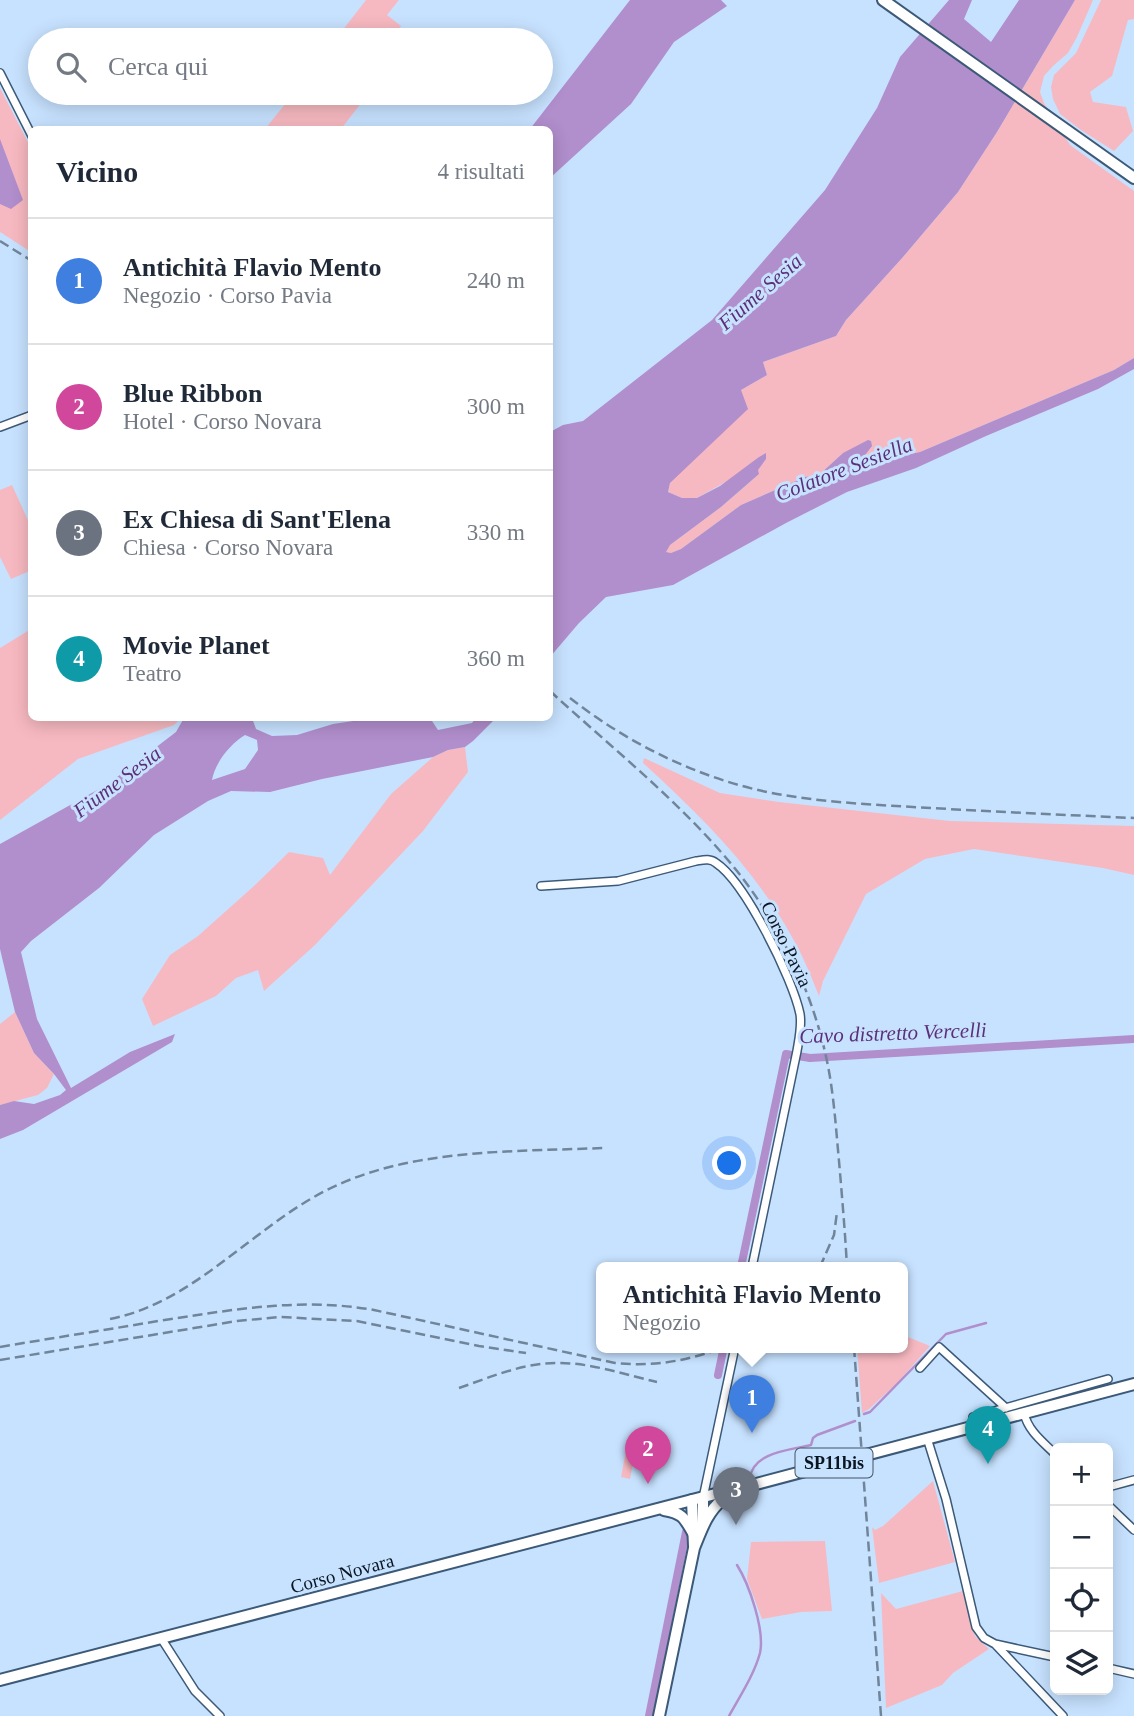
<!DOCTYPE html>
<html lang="it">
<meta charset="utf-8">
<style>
:root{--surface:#fff;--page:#f2f2f3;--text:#1f2937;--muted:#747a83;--line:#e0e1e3;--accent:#b45309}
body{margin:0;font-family:"Times New Roman",serif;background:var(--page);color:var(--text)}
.controls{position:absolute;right:21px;bottom:21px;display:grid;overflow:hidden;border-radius:10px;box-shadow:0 4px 18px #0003}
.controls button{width:63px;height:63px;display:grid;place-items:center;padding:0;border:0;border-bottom:2px solid var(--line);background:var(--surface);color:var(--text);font:35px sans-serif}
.you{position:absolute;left:730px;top:1164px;width:24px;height:24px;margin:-18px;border:5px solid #fff;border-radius:50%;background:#1a73e8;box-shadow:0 0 0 10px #1a73e833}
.badge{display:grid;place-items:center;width:46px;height:46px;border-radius:50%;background:var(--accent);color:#fff;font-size:23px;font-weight:700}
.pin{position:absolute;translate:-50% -58px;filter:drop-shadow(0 2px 4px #0008)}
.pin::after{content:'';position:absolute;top:37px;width:24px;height:21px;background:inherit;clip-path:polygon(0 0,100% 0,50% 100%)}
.popup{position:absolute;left:596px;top:1262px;width:312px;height:91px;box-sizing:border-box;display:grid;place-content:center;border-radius:10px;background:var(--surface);filter:drop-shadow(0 2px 5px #0005);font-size:23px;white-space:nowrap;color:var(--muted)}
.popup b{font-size:26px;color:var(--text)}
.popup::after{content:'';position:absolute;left:50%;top:100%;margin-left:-14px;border:14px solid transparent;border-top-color:var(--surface)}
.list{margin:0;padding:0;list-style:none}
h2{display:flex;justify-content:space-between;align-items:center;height:91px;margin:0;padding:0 28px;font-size:30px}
h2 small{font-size:23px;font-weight:400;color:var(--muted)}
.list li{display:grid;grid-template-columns:46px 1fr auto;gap:21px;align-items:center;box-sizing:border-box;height:126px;padding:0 28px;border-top:2px solid var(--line)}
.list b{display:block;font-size:26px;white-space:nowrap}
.list p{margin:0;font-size:23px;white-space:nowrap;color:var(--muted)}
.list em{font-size:23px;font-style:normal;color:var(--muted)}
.icon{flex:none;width:38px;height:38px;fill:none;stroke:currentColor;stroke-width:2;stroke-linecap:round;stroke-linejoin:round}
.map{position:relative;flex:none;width:1134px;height:1716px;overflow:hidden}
.search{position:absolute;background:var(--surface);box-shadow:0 4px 18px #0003;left:28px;top:28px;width:525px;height:77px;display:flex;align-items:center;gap:18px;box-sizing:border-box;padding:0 24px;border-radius:38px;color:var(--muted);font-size:26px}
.panel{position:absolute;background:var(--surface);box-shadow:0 4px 18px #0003;left:28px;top:126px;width:525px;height:595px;border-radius:10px}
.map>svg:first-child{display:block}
</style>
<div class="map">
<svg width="1134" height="1716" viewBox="0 0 1134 1716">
<rect width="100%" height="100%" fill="#c7e2ff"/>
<path fill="#f7b9c1" d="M366,0H399L387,15L401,26L397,32L407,40H335Z
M1075,0H1093L1077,37L1068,53L1053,66L1044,76L1040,92L1044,103L1070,145L1134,191V358L1114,370L920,452L860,465L853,470V465L862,459L843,453L819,475L805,477L741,505L681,549L671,553L665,552L670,545L721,507L759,474L757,470L766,459L697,498H682L668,492L670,483L741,390L767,375L763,362L836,336L846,320L903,257L958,192L997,132Z
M1101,0H1134V19L1128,20L1112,76L1090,92L1093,102L1126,107L1133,131L1114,151L1081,130L1060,114L1053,99L1051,87L1054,75L1076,53Z
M0,88L31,148V252L0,232Z
M294,93H369L341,129H265Z
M12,485L31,527L32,570L11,579L0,557V490Z
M31,629L32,718H181L174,725L78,759L0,820V648Z
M465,747L468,772L423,831L315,945L264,991L258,970L236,978L216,996L153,1026L142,999L170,955L198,936L254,886L289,852L323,858L330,875L391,794L433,757L448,750Z
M644,758L720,793L779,802L950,821L1134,826V875L1103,868L974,849L925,859L866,894L823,981L819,996C811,976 803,956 792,937C755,869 700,815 643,763Z
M15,1012L34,1053L54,1074L47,1088L38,1095L0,1105V1024Z
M903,1335L930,1346L897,1383L869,1409L862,1413L857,1347H903Z
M626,1451L635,1453L630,1479L621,1477Z
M933,1481L955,1562L879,1583L872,1527L875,1530L883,1526Z
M825,1541L832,1611L801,1612L762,1619L747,1579L751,1542Z
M963,1591L975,1636L989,1649L953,1673L942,1685L886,1708L881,1593L896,1609Z"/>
<path fill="#b18ecc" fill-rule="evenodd" d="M630,0H721L727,6L674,42L631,104L550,178V130L530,129Z
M949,0H972L964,19L991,42L1019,0H1075L997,132L958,192L903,257L846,320L836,336L763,362L767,375L741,390L748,409L670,483L668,492L682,498H697L720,486L759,457L766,453V459L758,470L759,474L721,507L670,545L666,552L671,553L681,549L741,505L805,477L819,475L843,453L868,440L871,441L872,446L862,459L853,465V469L860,465L920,452L1114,370L1134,358V369L1098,389L986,436L916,468L847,492L786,523L673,585L606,597L579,623L550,657V432L563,425L583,421L712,320L825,190L877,108L900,57Z
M0,139L23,200L11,209L0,204Z
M184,718H252L256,729L272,736L297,735L333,724L373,718H435L432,721L438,730L472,723L476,718H496L473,741L465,747L448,750L433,757L322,779L270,792L231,791L208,801L154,835L99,888L31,941L21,952L37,1019L71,1088L130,1052L175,1034L172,1042L23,1130L0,1139V1105L14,1101L34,1104L60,1095L66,1090L54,1074L34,1053L15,1012L0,949V844L108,784L176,732ZM245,735L257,740L258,750L245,769L212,780C215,763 230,744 245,735Z"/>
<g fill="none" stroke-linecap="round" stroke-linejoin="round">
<path stroke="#b18ecc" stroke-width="2.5" d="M864,1414L870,1412L946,1334L986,1323
M750,1478C753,1452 790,1450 811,1445L813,1438L817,1435L855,1421
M729,1716C740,1696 754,1675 760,1653C765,1630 749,1584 737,1565"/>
<path stroke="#b18ecc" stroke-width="8" d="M741,1267L786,1054L810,1058L1134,1039
M718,1375L723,1351
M649,1716L686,1532"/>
<defs>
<path id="street" d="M0,73L32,136
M0,427L32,415
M541,886L618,881L696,861C703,860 710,858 716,863C745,882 793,979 800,1014C802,1026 799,1039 797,1051L752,1267
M920,1368L939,1347L1006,1408
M1024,1413C1028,1431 1043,1442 1055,1454
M973,1417L1108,1379
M927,1438L946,1499L976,1627L984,1638L995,1644L1055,1657
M1108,1487L1134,1480
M703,1498L735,1347
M1108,1505L1134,1530
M161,1638L195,1691L220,1716
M996,1645L1063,1716
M1108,1668L1134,1674"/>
<path id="secondary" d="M703,1498V1525
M664,1510C682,1513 684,1517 693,1533
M0,1680L692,1500"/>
<path id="primary" d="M883,0L1134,178
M694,1546L692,1500L731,1490
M659,1716L694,1548C701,1531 707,1512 722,1500C727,1495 735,1491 741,1488L1134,1384"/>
</defs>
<use href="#street" stroke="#3c5a78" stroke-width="10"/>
<use href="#secondary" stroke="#3c5a78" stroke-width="14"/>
<use href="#primary" stroke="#3c5a78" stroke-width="14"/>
<use href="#street" stroke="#fff" stroke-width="7"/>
<use href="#secondary" stroke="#fff" stroke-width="10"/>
<use href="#primary" stroke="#fff" stroke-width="10"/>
<path stroke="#71859a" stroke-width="2.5" stroke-dasharray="10 5" stroke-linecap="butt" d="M0,241L32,261
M550,691C613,749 683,804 737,871C782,928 814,995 828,1066C834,1097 836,1129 839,1161C842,1196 845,1231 847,1267
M570,698C630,745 702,780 777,794C828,803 880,805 931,808C999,812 1066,815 1134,818
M820,1267L834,1235L837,1212
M110,1319C193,1303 251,1229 325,1191C408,1148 511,1152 603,1148
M0,1347C53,1338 105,1330 158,1321C231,1310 300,1297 374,1310L615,1363C653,1367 688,1361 724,1347
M854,1347L881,1716
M0,1360L237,1321L280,1317L357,1321L479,1346L526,1353
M459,1388C491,1377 525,1362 560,1363C592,1363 626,1375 657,1382"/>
</g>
<g text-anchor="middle" stroke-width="6" stroke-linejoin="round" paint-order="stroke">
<rect fill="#c7e2ff" stroke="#425264" stroke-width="2" x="795.5" y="1448.5" width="77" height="29" rx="5"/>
<g font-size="18" font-weight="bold" fill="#091521">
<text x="834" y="1469">SP11bis</text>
</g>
<g font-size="19" fill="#091521" stroke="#c7e2ff">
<text transform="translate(787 944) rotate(64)" y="7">Corso Pavia</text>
<text transform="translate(342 1573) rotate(-15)" y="7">Corso Novara</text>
</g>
<g font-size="21" font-style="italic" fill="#5c2f79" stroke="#c7e2ff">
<text transform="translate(760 292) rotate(-41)" y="7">Fiume Sesia</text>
<text transform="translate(844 469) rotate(-21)" y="7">Colatore Sesiella</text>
<text transform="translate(117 782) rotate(-37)" y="7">Fiume Sesia</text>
<text transform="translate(893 1033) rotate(-2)" y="7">Cavo distretto Vercelli</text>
</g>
</g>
</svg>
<div class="controls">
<button>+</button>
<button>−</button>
<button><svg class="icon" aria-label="locate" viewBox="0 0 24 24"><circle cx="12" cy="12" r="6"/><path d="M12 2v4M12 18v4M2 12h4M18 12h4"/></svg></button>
<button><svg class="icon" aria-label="layers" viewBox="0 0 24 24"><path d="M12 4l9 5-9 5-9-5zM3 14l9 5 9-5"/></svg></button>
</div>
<div class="you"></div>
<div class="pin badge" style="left:752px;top:1433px;background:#3f7fe0">1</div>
<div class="popup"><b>Antichità Flavio Mento</b>Negozio</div>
<div class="pin badge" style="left:648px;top:1484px;background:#d1479c">2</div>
<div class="pin badge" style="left:736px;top:1525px;background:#6b7280">3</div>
<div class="pin badge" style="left:988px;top:1464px;background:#0f9aa8">4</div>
<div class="search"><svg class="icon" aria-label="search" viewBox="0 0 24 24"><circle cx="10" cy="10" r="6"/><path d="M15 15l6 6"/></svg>Cerca qui</div>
<section class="panel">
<h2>Vicino<small>4 risultati</small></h2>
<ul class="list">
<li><span class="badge" style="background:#3f7fe0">1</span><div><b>Antichità Flavio Mento</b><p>Negozio · Corso Pavia</p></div><em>240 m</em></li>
<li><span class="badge" style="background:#d1479c">2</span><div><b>Blue Ribbon</b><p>Hotel · Corso Novara</p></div><em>300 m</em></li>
<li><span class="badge" style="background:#6b7280">3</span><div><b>Ex Chiesa di Sant'Elena</b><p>Chiesa · Corso Novara</p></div><em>330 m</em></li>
<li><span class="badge" style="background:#0f9aa8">4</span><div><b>Movie Planet</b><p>Teatro</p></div><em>360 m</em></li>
</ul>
</section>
</div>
